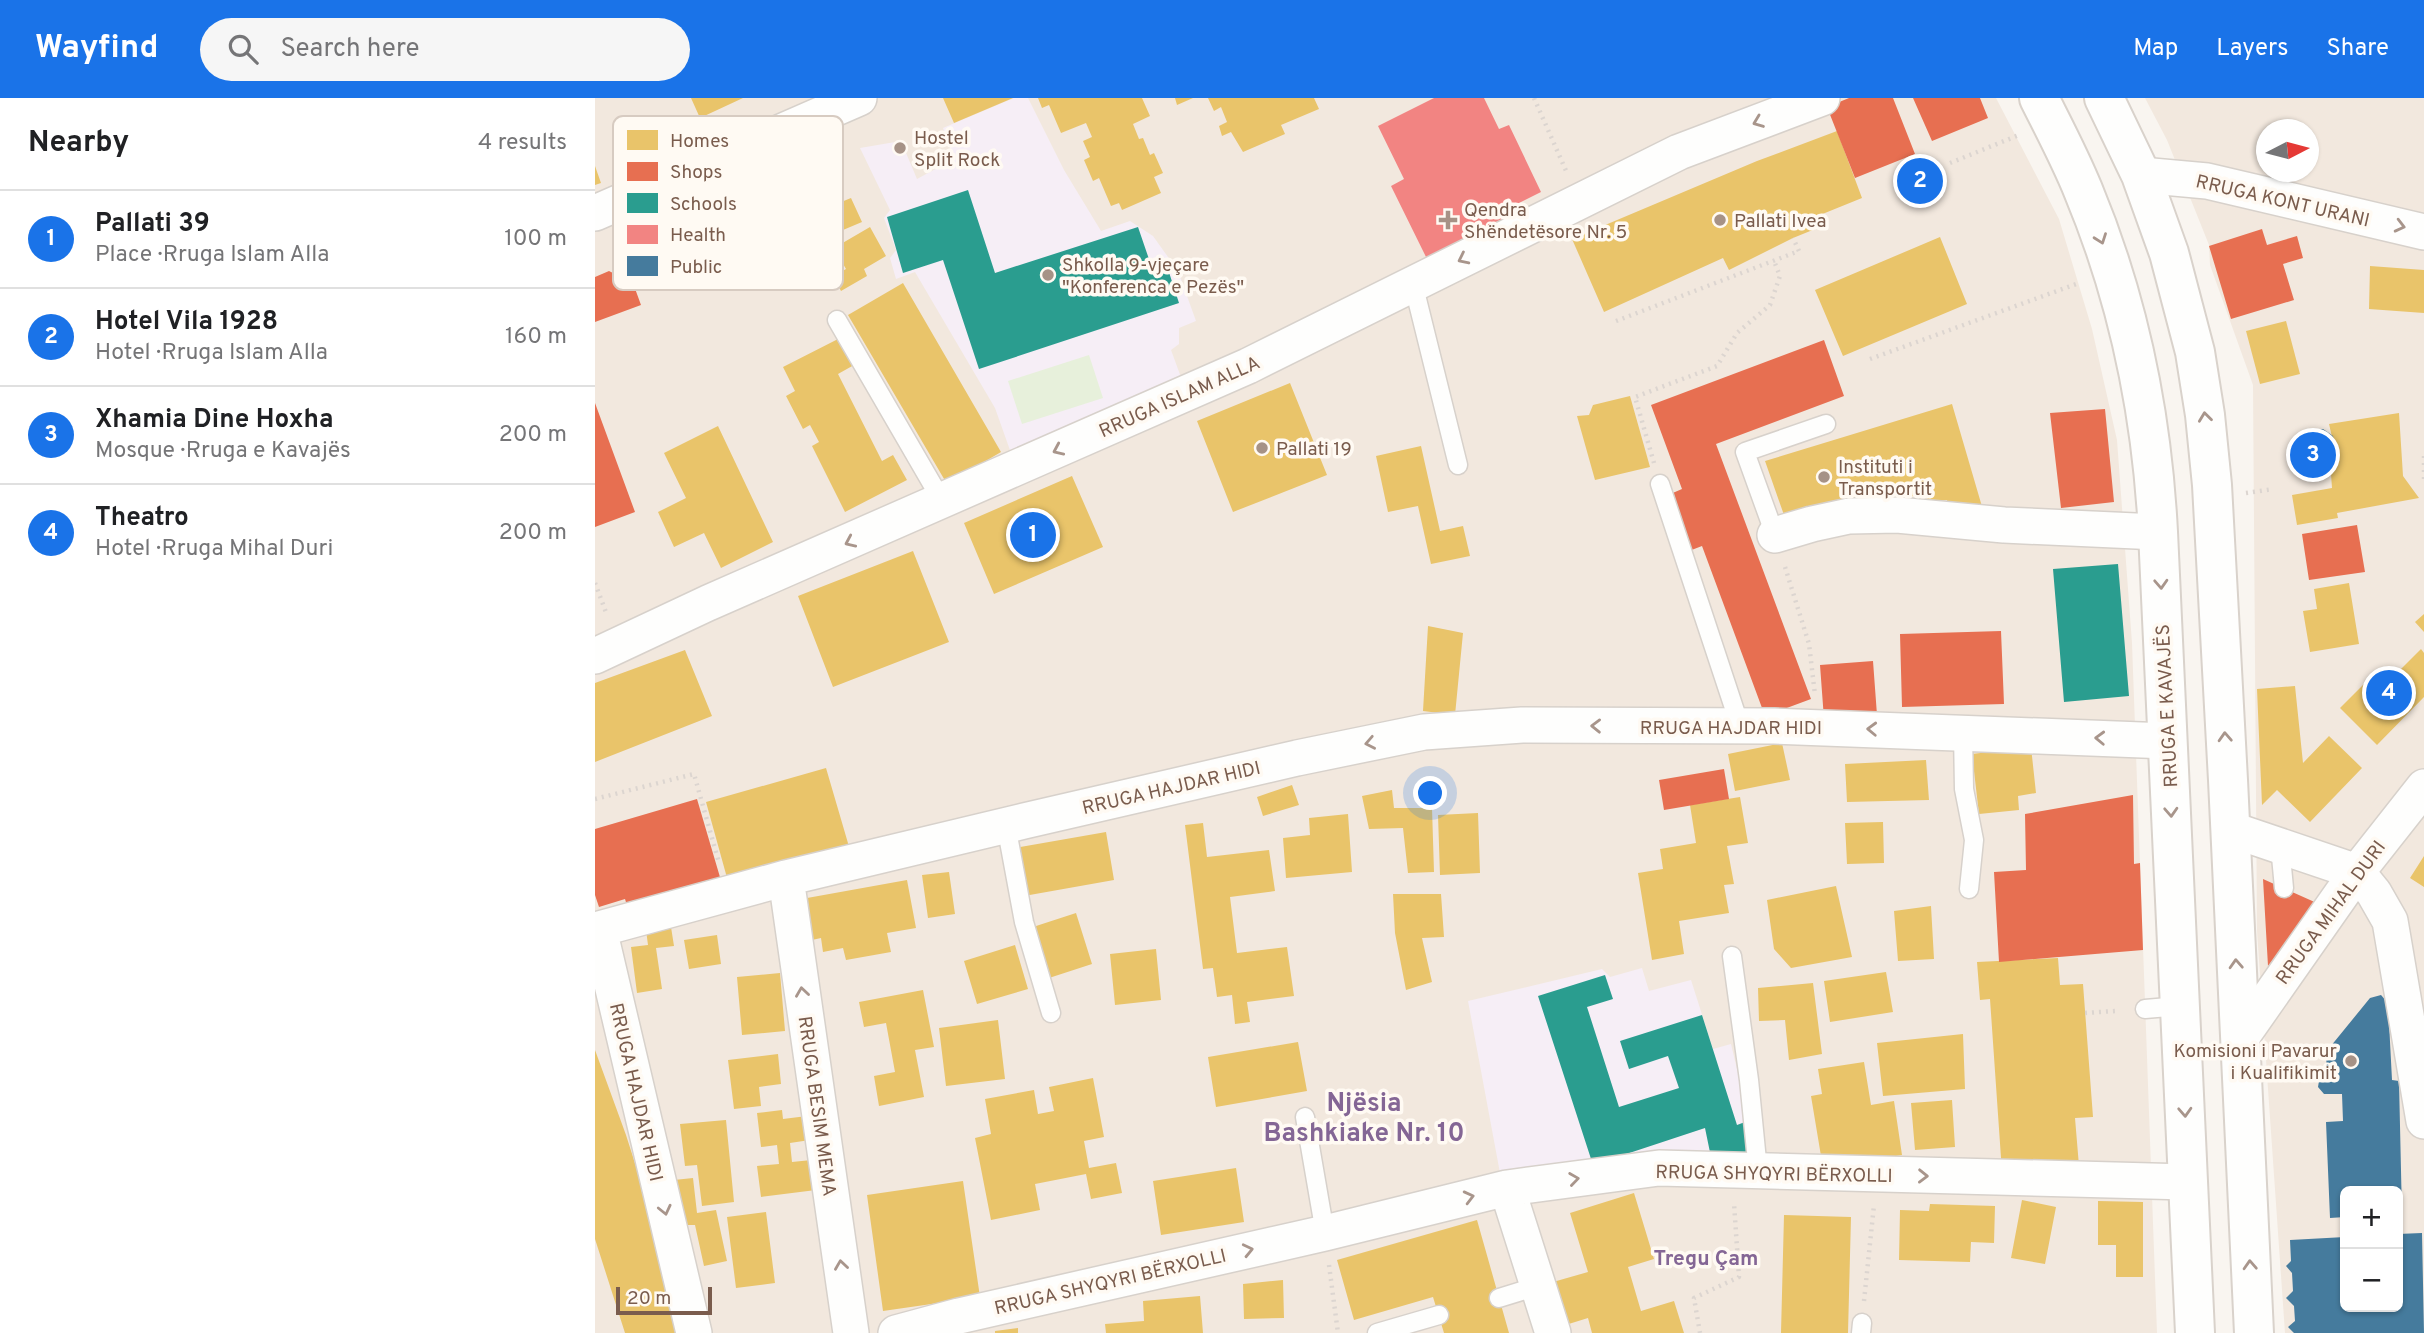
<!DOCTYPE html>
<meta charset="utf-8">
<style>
:root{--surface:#fff;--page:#f6f6f6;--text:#202124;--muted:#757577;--line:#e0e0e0;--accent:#1a73e8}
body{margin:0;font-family:Overpass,sans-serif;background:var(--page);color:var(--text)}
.controls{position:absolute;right:21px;bottom:21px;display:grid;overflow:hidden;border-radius:10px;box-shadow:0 2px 5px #0004}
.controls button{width:63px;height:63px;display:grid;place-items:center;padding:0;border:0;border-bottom:2px solid var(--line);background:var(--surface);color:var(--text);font:35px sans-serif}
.compass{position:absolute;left:1661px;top:21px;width:63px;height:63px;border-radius:50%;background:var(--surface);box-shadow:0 2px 5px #0004;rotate:84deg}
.scale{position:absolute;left:21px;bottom:18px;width:96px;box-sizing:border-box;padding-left:7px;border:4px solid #7a5c4d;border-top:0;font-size:19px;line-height:24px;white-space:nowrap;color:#7a5c4d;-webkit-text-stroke:5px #fffaf3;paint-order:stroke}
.you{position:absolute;left:836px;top:696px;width:24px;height:24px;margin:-18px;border:5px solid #fff;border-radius:50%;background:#1a73e8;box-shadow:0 0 0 10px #1a73e833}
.badge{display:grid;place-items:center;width:46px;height:46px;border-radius:50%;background:var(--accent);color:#fff;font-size:23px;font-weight:700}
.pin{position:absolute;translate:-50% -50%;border:4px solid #fff;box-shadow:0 2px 7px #0006}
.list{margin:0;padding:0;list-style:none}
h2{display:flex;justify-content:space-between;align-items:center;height:91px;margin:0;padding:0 28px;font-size:30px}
h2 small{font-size:23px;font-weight:400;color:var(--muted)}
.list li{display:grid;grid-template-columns:46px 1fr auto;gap:21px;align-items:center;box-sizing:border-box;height:98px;padding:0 28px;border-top:2px solid var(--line)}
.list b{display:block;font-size:26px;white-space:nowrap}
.list p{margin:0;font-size:23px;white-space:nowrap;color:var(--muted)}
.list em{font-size:23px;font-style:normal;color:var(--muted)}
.icon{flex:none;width:38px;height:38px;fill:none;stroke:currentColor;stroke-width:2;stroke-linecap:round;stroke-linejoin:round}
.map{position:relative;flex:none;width:1829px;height:1235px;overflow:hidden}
header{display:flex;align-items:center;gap:42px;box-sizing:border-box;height:98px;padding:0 35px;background:var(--accent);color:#fff}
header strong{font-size:33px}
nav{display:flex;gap:38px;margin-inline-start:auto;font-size:24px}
.search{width:490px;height:63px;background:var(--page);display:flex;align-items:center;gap:18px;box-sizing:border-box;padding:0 24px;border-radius:38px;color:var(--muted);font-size:26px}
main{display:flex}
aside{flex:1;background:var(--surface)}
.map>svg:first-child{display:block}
</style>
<header>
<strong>Wayfind</strong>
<div class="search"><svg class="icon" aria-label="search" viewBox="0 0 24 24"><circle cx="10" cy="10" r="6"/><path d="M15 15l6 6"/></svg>Search here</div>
<nav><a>Map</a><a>Layers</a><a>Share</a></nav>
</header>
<main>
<aside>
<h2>Nearby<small>4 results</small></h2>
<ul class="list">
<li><span class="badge">1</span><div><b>Pallati 39</b><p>Place · Rruga Islam Alla</p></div><em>100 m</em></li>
<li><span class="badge">2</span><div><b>Hotel Vila 1928</b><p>Hotel · Rruga Islam Alla</p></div><em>160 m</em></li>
<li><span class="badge">3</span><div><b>Xhamia Dine Hoxha</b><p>Mosque · Rruga e Kavajës</p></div><em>200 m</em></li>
<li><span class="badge">4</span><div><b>Theatro</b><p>Hotel · Rruga Mihal Duri</p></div><em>200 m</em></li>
</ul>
</aside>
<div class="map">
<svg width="1829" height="1235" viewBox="0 0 1829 1235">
<rect width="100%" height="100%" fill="#f9f5f0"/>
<path fill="#f2e8de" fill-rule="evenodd" d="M0,0H1401L1464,121L1497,231L1522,342L1537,545L1562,1235H0Z
M1550,0H1829V1235H1690L1662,833L1658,287L1615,167L1614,147L1572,42ZM1672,32H1714V74H1672ZM1750,1093H1803V1209H1750Z"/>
<path fill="#f6eef6" d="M419,0H433L469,72L506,133L535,123L558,138L583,173L601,223L584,230V246L576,252L587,282L416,355L400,310L320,174L301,181L295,160L301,152L289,120L295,112L265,50L306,43L322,81L359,61L348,30Z
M1047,870L1054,893L1096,882L1118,951L1136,946L1153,1017L1157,1057L986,1063L905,1075L873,903L1007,871L1015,879Z"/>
<path fill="#e7f0db" d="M494,257L508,300L427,326L413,283Z"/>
<path fill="#e9c46a" d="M96,0H148L105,20Z
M348,0H418L359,25Z
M443,0H547L555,18L538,26L544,41L548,40L555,57L559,55L568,75L559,79L566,95L527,112L524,105L516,108L504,80L498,83L489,62L495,59L488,43L497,39L491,25L466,35L454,7L447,10Z
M580,0H598L582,7Z
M613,0H719L724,11L686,27L690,36L648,54L636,34L627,38L624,28L632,24L626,9L619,13Z
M1242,33L1267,100L1225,117L1230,127L1198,140L1134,172L1128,160L1009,214L977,141L1162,63Z
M235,64L247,93L231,100L234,109L256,100L267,124L210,148L200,125L167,139L164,133L100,160L88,132L133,113L131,107Z
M0,68L6,85L0,87Z
M275,129L291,158L269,171L272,178L246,193L238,178L251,171L239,150Z
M1345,139L1372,206L1248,258L1220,192Z
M1775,168L1829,172V215L1774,211Z
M308,185L406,354L352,386L253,217Z
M1691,223L1705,276L1665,286L1651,233Z
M245,240L259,267L243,276L287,363L298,357L312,382L250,414L217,348L224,344L215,327L208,331L191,298L200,293L188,269Z
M695,285L732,377L638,414L602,323Z
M1035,298L1055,369L1000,382L982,318L994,317L998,307Z
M1357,306L1388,412L1354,416L1352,402L1333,404L1332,395L1309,400L1308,390L1189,417L1170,363Z
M1804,315L1808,378L1824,400L1742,415L1743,420L1702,427L1697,397L1737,390L1736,376L1743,364L1734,326Z
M123,328L178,444L126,470L109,435L79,449L63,414L91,400L69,355Z
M826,348L845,433L868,428L875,458L836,466L823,408L793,414L781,358Z
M477,378L508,449L399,496L369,425Z
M318,453L354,544L238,589L203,498Z
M1754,485L1764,546L1715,554L1708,513L1722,511L1719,491Z
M1829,516V534L1820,524Z
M833,528L868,535L860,617L828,613Z
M1826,551L1829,555V599L1782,647L1745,610L1775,580L1786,591Z
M90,552L117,618L0,664V585Z
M1700,588L1708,665L1734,638L1767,670L1715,724L1682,692L1667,707L1662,591Z
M1187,645L1195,682L1140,693L1133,656Z
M1436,649L1441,695L1423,698L1424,712L1384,716L1377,656Z
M1331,662L1334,702L1252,704L1250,666Z
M231,670L255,752L134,787L111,704Z
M697,687L704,707L668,718L662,699Z
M797,692L799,710H837L839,774L813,775L808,730L774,731L767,698Z
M1145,699L1153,745L1132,748L1139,786L1129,787L1134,815L1084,823L1089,856L1057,862L1043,775L1068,771L1065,751L1101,745L1095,707Z
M883,715L885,775L845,777L843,717Z
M753,716L757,774L691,780L688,740L715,737L714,720Z
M1288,724L1289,765L1252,766L1250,725Z
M608,725L612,759L674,752L680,793L635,799L642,855L692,849L699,898L652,904L655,924L640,926L637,897L622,899L618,870L608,871L590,727Z
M511,734L519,782L429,798L420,750Z
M1829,758V789L1815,780Z
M354,774L360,816L333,820L327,777Z
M312,782L321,830L292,835L296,854L251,862L248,850L228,854L226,840L208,844L201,802Z
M1241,788L1257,859L1196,870L1179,851L1172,802Z
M798,796H846L849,839L827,840L837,884L811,892L800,835Z
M1336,808L1339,861L1303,863L1299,813Z
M481,815L497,866L454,880L438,829Z
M76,829L79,848L61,850L67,891L42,895L36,849L53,847L51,832Z
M122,837L126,866L94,871L89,842Z
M420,847L433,891L382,906L369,863Z
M561,851L566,902L520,907L515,856Z
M1463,860L1465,887L1488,886L1498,1019L1480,1020L1484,1068L1407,1074L1395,901L1385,902L1382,864Z
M1291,874L1298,914L1235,924L1229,883Z
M185,875L190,933L147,937L142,879Z
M1218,885L1227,956L1194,962L1190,922L1164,923L1163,890Z
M328,892L339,949L320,952L329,999L284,1008L279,978L300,974L291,925L269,929L264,904Z
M403,922L410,981L351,988L344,930Z
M1368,936L1370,991L1288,998L1282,945Z
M703,944L712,993L621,1009L613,959Z
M0,952L31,1037L94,1235H30L0,1141Z
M183,956L186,986L164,989L166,1008L139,1011L133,962Z
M1269,964L1276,1007L1299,1003L1307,1057L1228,1070L1216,998L1227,996L1223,971Z
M498,980L509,1039L489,1043L494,1070L521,1065L527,1095L496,1101L491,1076L440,1086L445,1112L396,1122L380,1040L396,1036L390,1001L439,992L443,1016L459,1013L454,989Z
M1357,1002L1360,1049L1320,1052L1316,1005Z
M187,1012L188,1021L212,1018L215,1042L195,1045L197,1064L226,1061L229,1091L166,1099L162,1068L184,1066L182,1047L166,1049L162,1015Z
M131,1022L139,1104L107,1108L102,1067L90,1068L85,1026Z
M641,1070L649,1124L566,1137L558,1083Z
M98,1080L102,1115L121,1112L132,1163L109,1168L100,1127H90L79,1082Z
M368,1083L385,1199L288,1213L272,1097Z
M1039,1095L1059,1161L1033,1169L1046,1213L1079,1203L1089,1235H997L993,1220L964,1229L951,1186L993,1174L975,1115Z
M1427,1102L1461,1109L1450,1166L1416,1160Z
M1503,1103L1548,1104V1179H1521V1147H1503Z
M1335,1106L1400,1108L1399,1145L1376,1144L1375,1164L1304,1162L1305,1112L1334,1113Z
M171,1114L180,1185L141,1190L132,1119Z
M1189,1117L1256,1119L1253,1235H1186Z
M882,1122L914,1235H849L838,1199L759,1222L742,1162Z
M688,1182L689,1220L649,1221L648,1186Z
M605,1198L608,1235H511L510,1226L549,1223L548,1203Z
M423,1230V1235H400V1233Z"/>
<path fill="#e76f51" d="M1254,0H1298L1320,56L1260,80L1232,9Z
M1318,0H1385L1393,20L1337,43Z
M1667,131L1672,147L1702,138L1708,160L1688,166L1699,202L1636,221L1614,148Z
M14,173L38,185L46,207L0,224V179Z
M1229,242L1249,298L1121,346L1216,601L1170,618L1107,448L1094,453L1073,397L1087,391L1056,307Z
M0,305L40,414L0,429Z
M1510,311L1519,404L1466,410L1455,315Z
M1762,427L1770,474L1714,482L1707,436Z
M1406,533L1409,606L1307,609L1305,536Z
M1278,563L1282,617L1229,621L1225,567Z
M1129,671L1134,701L1069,712L1064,682Z
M1538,697L1539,766L1545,765L1548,852L1404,864L1399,774L1431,772L1430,716Z
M102,701L127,786L34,814L30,801L4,809L0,797V731Z
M1668,781L1724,806L1673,868Z"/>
<path fill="#2a9d8f" d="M373,92L400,175L543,129L556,167L570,162L584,205L384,271L348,162L308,175L292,119Z
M1523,466L1534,598L1469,604L1458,471Z
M1010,877L1018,901L992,909L1024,1009L1084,990L1073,958L1034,971L1025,943L1107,917L1142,1027L1150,1024L1154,1057L1118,1069L1110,1030L998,1067L943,898Z"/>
<path fill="#f28482" d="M839,0H889L904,31L914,27L946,94L912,111L917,121L833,163L796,88L809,81L783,28Z"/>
<path fill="#457b9d" d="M1728,331L1738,338L1743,364L1736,376L1710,380L1697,372L1694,350L1703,336Z
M1786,897L1793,905L1797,982L1804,983L1807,1117H1803V1093H1750V1119L1735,1120L1731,1024L1748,1023L1747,996H1729L1723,989L1724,983L1732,978L1731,954L1775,900Z
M1827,1135L1829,1235H1699L1693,1229L1700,1223L1699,1208L1691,1200L1698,1193L1697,1175L1691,1168L1696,1163L1695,1142L1750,1139V1209H1803V1136Z"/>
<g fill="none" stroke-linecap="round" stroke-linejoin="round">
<defs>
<path id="service" d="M818,185L863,367
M242,222L347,403
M1065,386L1145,628
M1180,437L1150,354L1231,326
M1368,634L1369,691L1379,742L1374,791
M411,727L429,824L456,915
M1685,748L1689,790
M1137,858L1154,982L1163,1073
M1550,911L1585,908
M710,1019L730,1135
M904,1200L943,1188
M782,1235L844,1217
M1266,1235L1267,1225"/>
<path id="minor" d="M1546,77L1612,83L1829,134
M0,115L264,0
M1180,437L1217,426L1254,418L1302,417L1409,427L1563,434
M0,558L113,505L653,268L1084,54L1227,0
M1635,731L1762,774L1779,795L1795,823L1829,1023
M191,780L256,1235
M1645,941L1762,774L1829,689
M912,1090L958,1235
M99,1235L4,831L191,780L429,723L702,660L829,634L927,627L1179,628L1573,643
M301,1235L364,1218L730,1135L912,1090L1064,1070L1593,1084"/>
<path id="secondary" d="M1444,0C1459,30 1475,60 1488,92C1533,200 1557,317 1563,434L1600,1235
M1509,0L1546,77L1574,155L1600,254L1610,317L1617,387L1633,682L1659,1235"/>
</defs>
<use href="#service" stroke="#d7d1cb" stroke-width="21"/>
<use href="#minor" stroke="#d7d1cb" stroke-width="38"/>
<use href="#secondary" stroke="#d9d2cb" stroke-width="42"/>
<path stroke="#dcd5d0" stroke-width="4.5" stroke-dasharray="2 5" stroke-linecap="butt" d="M939,0L972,75
M1355,65L1424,37
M1021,223L1204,153L1198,140
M1275,261L1484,185
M1829,358V382
M1059,365L1040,299L1122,268L1142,235L1175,207L1185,178L1179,163
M1651,395L1678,391
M1190,469L1214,546L1220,597
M0,485L12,517
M0,701L99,676L124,765
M1490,915L1520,913
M734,1167L743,1235
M1269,1203L1279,1107
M1105,1235L1099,1200L1144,1179L1139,1105"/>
<use href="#service" stroke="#fefefd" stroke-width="18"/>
<use href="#minor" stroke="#fefefd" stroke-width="35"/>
<use href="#secondary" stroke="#fefefd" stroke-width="38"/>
</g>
<defs><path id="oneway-chevron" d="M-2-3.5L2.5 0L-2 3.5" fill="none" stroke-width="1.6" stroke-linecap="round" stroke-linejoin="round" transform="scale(1.75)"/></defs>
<g stroke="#a8958b">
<use href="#oneway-chevron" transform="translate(1163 24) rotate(159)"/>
<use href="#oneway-chevron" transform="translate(1805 128) rotate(14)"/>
<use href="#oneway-chevron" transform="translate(1506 141) rotate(70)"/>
<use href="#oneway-chevron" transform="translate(868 161) rotate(154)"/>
<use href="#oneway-chevron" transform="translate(1610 319) rotate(-97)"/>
<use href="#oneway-chevron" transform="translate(463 352) rotate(156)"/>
<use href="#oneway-chevron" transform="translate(255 444) rotate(156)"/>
<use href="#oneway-chevron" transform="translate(1566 486) rotate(87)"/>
<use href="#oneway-chevron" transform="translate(1001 628) rotate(-179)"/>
<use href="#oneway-chevron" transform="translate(1277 631) rotate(-178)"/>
<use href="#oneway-chevron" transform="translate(1630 639) rotate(-93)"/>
<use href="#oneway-chevron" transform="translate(1505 640) rotate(-178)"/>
<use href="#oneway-chevron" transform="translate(775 645) rotate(169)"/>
<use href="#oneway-chevron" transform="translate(1576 714) rotate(87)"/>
<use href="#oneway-chevron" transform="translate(1641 866) rotate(-93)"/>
<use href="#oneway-chevron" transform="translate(207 894) rotate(-98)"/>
<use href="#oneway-chevron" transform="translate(1590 1014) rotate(87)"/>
<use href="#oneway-chevron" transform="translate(1328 1078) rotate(1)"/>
<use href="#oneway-chevron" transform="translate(979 1081) rotate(-8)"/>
<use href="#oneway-chevron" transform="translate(874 1099) rotate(-14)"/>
<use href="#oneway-chevron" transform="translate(70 1112) rotate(77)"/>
<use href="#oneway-chevron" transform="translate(653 1152) rotate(-13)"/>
<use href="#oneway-chevron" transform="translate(246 1167) rotate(-98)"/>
<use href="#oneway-chevron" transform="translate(1655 1167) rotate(-93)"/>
</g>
<g fill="#a69286" stroke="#fffaf3" stroke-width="2.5">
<circle cx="305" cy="50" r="7"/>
<path d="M849.5 111.5h7v7h7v7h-7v7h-7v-7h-7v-7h7z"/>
<circle cx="1125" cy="122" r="7"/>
<circle cx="453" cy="177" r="7"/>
<circle cx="667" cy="350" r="7"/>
<circle cx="1229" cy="379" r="7"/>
<circle cx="1756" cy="963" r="7"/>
</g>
<g text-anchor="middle" stroke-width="7" stroke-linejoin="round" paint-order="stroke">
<g font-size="19" fill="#7a5c4d" stroke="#fffaf3" text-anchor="start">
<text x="319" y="46">Hostel<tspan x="319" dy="22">Split Rock</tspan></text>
<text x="869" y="118">Qendra<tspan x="869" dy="22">Shëndetësore Nr. 5</tspan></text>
<text x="1139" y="129">Pallati Ivea</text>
<text x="467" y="173">Shkolla 9-vjeçare<tspan x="467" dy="22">"Konferenca e Pezës"</tspan></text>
<text x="681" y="357">Pallati 19</text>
<text x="1243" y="375">Instituti i<tspan x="1243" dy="22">Transportit</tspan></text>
<text x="1742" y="959" text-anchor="end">Komisioni i Pavarur<tspan x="1742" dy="22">i Kualifikimit</tspan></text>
</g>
<g font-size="19" fill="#7a5c4d" stroke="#fffaf3">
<text transform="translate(1688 102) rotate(13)" y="7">RRUGA KONT URANI</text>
<text transform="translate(584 298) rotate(-24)" y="7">RRUGA ISLAM ALLA</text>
<text transform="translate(1571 608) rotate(-93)" y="7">RRUGA E KAVAJËS</text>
<text x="1136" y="636">RRUGA HAJDAR HIDI</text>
<text transform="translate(576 689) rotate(-13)" y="7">RRUGA HAJDAR HIDI</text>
<text transform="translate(1735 814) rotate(-54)" y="7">RRUGA MIHAL DURI</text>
<text transform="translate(42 994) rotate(77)" y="7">RRUGA HAJDAR HIDI</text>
<text transform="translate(223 1008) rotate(82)" y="7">RRUGA BESIM MEMA</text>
<text transform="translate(1179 1075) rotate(1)" y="7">RRUGA SHYQYRI BËRXOLLI</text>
<text transform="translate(515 1183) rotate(-13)" y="7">RRUGA SHYQYRI BËRXOLLI</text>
</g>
<g font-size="21" font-weight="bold" fill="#846695" stroke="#fffaf3">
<text x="1111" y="1167">Tregu Çam</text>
</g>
<g font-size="26" font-weight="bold" fill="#846695" stroke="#fffaf3">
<text x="769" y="1013">Njësia<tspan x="769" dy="30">Bashkiake Nr. 10</tspan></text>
</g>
</g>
<rect x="18" y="18" width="230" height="174" rx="10" fill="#fffaf3" stroke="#d7cbc1" stroke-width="2"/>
<rect x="32" y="32" width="31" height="20" fill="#e9c46a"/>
<rect x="32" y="64" width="31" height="19" fill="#e76f51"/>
<rect x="32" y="95" width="31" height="20" fill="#2a9d8f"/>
<rect x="32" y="127" width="31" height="19" fill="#f28482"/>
<rect x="32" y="158" width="31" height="20" fill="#457b9d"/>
<g font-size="19" fill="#7a5c4d">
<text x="75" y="49">Homes</text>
<text x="75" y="80">Shops</text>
<text x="75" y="112">Schools</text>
<text x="75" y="143">Health</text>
<text x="75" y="175">Public</text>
</g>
</svg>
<div class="controls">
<button>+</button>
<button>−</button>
</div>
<svg class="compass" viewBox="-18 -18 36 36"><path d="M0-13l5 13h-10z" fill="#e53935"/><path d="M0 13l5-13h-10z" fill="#757577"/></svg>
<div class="scale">20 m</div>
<div class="you"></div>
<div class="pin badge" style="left:438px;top:437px">1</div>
<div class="pin badge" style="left:1325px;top:83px">2</div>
<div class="pin badge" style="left:1718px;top:357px">3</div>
<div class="pin badge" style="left:1794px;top:595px">4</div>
</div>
</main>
